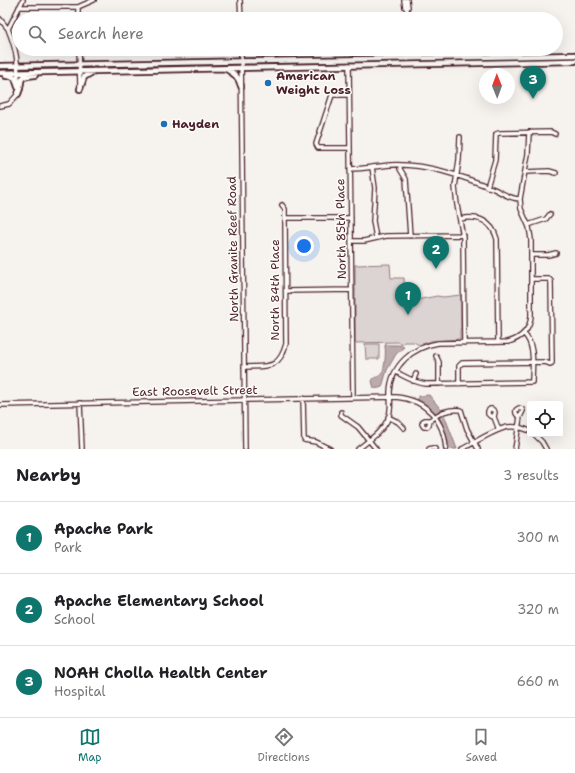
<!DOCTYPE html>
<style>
:root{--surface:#fff;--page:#f2f2f2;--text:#202124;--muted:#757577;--line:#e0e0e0;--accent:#0f766e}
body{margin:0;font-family:"Shantell Sans",sans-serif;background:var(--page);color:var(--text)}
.controls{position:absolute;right:12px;bottom:12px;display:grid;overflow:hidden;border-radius:4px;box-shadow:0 4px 16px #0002}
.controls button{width:36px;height:36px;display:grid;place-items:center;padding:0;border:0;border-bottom:1px solid var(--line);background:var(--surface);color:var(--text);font:20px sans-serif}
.compass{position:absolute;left:479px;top:68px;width:36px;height:36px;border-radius:50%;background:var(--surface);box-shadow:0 4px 16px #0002;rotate:359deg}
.you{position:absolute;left:304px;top:246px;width:14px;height:14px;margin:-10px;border:3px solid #fff;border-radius:50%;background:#1a73e8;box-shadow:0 0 0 6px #1a73e833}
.badge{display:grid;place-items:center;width:26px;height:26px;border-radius:50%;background:var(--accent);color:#fff;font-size:13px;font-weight:700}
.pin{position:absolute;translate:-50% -33px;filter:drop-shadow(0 1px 2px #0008)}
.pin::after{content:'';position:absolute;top:21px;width:14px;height:12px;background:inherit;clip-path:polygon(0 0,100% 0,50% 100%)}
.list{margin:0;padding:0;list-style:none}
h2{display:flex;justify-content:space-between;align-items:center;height:52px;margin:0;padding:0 16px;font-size:17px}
h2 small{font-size:13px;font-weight:400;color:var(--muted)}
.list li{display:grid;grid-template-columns:26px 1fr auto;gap:12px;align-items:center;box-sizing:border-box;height:72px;padding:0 16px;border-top:1px solid var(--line)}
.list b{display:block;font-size:15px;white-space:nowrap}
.list p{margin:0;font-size:13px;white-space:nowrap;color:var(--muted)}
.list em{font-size:13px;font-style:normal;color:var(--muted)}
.icon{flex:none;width:22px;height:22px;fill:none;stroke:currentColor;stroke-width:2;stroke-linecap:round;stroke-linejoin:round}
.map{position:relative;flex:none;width:575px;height:449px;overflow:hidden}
.search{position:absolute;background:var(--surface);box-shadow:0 4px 16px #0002;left:12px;right:12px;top:12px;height:44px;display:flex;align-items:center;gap:10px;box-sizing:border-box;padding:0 14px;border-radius:22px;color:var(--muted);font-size:15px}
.sheet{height:268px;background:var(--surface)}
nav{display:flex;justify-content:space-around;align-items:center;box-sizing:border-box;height:56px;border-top:1px solid var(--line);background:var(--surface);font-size:11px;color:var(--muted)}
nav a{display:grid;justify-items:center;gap:2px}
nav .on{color:var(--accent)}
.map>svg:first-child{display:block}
</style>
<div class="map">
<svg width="575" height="449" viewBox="0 0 575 449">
<rect width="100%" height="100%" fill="#f6f3ef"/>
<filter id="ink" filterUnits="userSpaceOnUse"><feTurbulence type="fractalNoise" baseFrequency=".025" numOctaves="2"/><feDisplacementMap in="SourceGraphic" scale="8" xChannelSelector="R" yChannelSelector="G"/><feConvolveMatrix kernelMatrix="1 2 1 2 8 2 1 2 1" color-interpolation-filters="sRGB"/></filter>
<g filter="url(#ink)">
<path fill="#dcd4d2" stroke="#937a7e" d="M390,264L391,278H404L405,301L406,302L437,296L443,297L461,295V328L460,330V339L431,341L419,345L414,342H404L402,344L398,342L355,343V265Z
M365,344H379V359H366Z"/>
<path fill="#bbabac" stroke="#8e7378" d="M385,345H398L404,347L396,354L387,370L382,387C379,388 377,389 374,388L372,381L374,378C377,377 381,376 382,373C385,368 386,351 385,347Z
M429,395L443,412L457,449H446L445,439L435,416L418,403V396Z"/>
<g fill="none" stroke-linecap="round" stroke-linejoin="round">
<defs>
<path id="minor" d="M240,0L241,19
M404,0L405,7L407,9
M407,0L408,7L407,9V19
M19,7H78L94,0
M78,7V19
M0,19L8,29
M79,49L80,86
M241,49L245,449
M408,49V59
M349,65L353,397
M18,82C18,60 16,49 8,29L23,0
M349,95H332L316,144L318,148H350
M0,106L9,104L18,94V92
M460,137L459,160L455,187L457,205L463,237L464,343
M400,165V169L406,179L410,236
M372,167L375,188L373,221L376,238
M350,169C364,169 377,166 390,165C407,164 426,167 442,171C460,176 477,182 494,189C503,193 510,199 520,199
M525,172L549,171L556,173
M487,187L495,160L496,134L499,133L551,132L555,134
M285,218H351
M460,219C478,215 492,221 497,239L498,342
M528,225L546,219L550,214
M351,241H364L386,236L463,235
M531,255H548L556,253
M286,291L352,290
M436,356L439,362V384
M244,367C267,366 279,370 286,344L285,218V209L282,205
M396,372C406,377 415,383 426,384L532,382C532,368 536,345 524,334
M413,381L416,374
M459,384V366L462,363L545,362L550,364L552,363L551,281L549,279H531
M303,398L304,440L316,442L330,449
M80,403L82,449
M0,405L396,397C426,400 444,419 446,449
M519,408L522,409L523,411L520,417C517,415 515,414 516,410Z
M490,409H492L495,412L494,417L490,416L488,414V411Z
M341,412V415L358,427L376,449
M388,417L398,422L404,428
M494,417L499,430
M425,420H430L429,425L427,427H424L422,424L423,421Z
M430,420C441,412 447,409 461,410L467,429L478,449
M534,434L542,442L546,449
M358,449C369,440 382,432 388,419C392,409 390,401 390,392C391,365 413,347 438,343L508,342C522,338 530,330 531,316V239L529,227L521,209L520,199L528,154L529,132
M429,449L433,448L435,449
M462,449C474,443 495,429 508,427C516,426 523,428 530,431
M515,449L520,417"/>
<path id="major" d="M0,66L575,55
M226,69C234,73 239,77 241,86
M0,73L575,61
M6,76H11L15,78L18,87
M80,89L84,77L94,71
M18,94C25,80 14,77 35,75"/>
</defs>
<use href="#minor" stroke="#4a1f2b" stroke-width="6"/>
<use href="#major" stroke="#4a1f2b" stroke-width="8"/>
<use href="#minor" stroke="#fdfcf7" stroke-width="3.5"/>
<use href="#major" stroke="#fdfcf7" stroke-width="4.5"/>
</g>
</g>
<g fill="#1f6fb2" stroke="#fdfcf7" stroke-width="1.5">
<circle cx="268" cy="83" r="4"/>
<circle cx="164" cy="124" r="4"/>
</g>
<g text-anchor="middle" stroke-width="3" stroke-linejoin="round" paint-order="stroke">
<g font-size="12" font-weight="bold" fill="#4a1f2b" stroke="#fdfcf7" text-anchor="start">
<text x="276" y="80">American<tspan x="276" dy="14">Weight Loss</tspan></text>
<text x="172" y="128">Hayden</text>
</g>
<g font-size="12" fill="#4a1f2b" stroke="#fdfcf7">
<text transform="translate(341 229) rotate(-91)" y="4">North 85th Place</text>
<text transform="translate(233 249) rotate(-91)" y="4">North Granite Reef Road</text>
<text transform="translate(275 290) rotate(-90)" y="4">North 84th Place</text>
<text transform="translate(195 391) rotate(-1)" y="4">East Roosevelt Street</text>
</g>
</g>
</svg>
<div class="controls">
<button><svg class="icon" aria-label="locate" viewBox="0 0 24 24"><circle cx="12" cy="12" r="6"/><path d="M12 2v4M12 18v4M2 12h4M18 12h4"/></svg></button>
</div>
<svg class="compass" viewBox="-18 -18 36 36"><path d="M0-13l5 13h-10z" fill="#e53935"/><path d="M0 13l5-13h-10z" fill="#757577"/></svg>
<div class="you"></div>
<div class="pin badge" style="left:408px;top:315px">1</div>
<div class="pin badge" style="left:436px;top:269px">2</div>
<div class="pin badge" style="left:533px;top:99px">3</div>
<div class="search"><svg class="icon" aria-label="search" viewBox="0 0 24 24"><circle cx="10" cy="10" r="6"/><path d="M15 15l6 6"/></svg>Search here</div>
</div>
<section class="sheet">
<h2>Nearby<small>3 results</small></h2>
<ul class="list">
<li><span class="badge">1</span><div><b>Apache Park</b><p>Park</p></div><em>300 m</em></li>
<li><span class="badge">2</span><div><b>Apache Elementary School</b><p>School</p></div><em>320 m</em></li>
<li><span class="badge">3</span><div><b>NOAH Cholla Health Center</b><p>Hospital</p></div><em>660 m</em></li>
</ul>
</section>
<nav>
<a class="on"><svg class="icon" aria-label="map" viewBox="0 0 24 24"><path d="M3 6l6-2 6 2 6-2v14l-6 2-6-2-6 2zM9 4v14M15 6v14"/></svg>Map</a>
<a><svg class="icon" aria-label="directions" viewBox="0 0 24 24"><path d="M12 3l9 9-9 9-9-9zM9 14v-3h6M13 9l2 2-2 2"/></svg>Directions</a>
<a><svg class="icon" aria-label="saved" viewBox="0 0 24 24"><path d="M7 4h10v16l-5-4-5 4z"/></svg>Saved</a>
</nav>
